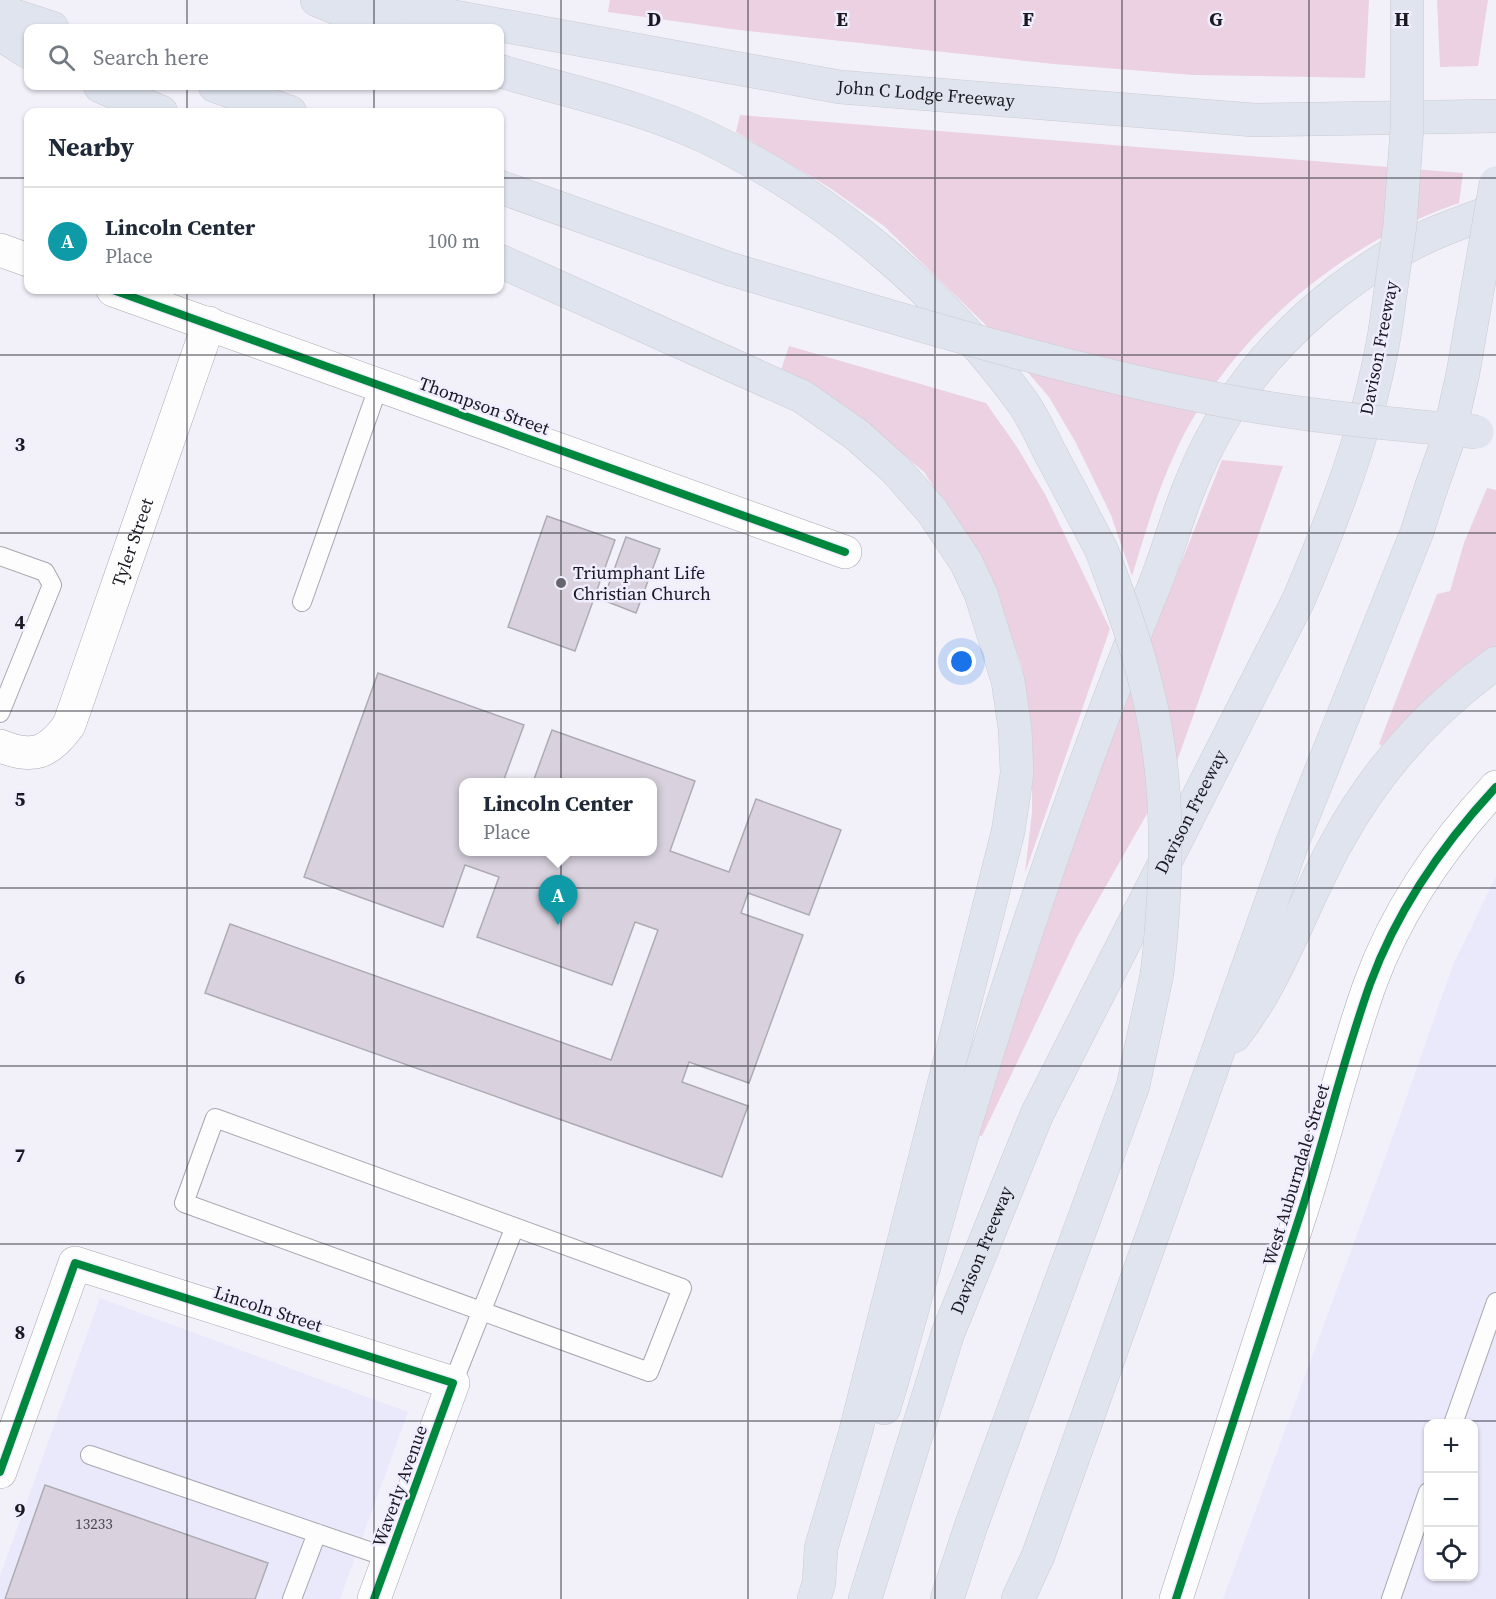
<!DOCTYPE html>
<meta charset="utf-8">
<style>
:root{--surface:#fff;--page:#f6f6f7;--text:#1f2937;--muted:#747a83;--line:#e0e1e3;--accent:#ea580c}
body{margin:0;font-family:"Source Serif 4",serif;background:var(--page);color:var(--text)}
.controls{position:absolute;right:18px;bottom:18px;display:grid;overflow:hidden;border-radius:12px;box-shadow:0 2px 4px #0004}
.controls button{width:54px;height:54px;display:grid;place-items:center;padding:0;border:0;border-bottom:2px solid var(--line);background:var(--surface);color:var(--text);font:30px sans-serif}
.you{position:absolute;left:962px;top:662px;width:21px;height:21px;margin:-15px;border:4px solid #fff;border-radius:50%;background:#1a73e8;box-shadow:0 0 0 9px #1a73e833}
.badge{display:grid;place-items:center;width:39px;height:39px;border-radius:50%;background:var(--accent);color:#fff;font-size:20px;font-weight:700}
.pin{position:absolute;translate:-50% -50px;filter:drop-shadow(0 2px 3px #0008)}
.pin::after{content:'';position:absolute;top:32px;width:21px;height:18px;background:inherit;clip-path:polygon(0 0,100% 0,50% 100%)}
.popup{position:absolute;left:459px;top:778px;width:198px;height:78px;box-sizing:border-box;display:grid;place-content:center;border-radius:12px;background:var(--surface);filter:drop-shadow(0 2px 4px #0005);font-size:20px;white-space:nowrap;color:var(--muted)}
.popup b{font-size:22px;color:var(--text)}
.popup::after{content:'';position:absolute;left:50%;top:100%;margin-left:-12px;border:12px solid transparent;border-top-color:var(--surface)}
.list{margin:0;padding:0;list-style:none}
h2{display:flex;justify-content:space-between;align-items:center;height:78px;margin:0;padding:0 24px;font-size:26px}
h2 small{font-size:20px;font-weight:400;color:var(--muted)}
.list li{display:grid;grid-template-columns:39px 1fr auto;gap:18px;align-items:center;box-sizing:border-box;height:108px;padding:0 24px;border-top:2px solid var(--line)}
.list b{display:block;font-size:22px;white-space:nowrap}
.list p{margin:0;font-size:20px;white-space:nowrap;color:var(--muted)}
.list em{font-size:20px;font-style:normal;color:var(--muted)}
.icon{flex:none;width:33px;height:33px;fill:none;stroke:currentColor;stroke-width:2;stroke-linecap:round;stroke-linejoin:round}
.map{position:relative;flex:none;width:1496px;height:1599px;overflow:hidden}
.search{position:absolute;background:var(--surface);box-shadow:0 2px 4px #0004;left:24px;top:24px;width:480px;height:66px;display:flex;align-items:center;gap:15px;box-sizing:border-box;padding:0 21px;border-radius:12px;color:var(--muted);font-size:22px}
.panel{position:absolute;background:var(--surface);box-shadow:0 2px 4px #0004;left:24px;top:108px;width:480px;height:186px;border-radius:12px}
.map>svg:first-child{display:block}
</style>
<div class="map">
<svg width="1496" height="1599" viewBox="0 0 1496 1599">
<rect width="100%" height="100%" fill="#f2f1fa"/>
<path fill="#eae8fb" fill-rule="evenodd" d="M1496,876V1599H1223L1388,1150L1453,965ZM1428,1424H1474V1576H1428Z
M100,1298L408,1412L340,1599H0V1576Z"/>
<path fill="#ebd1e1" d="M610,0H1369L1365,78L1194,75L1054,64L739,30L608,12Z
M1437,0H1488L1478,66L1440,67Z
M740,115L1463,173L1459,203C1341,243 1229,337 1176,451C1157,491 1145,534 1132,576L1111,515L1076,443L1049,397L995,334L884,226L827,186L736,132Z
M789,346L986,403L1017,447L1046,496L1110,629L1025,873L1032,812V737L1022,667L990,574L924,472L847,407L781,370Z
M1222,460L1283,466L1177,761L1077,937L982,1136L973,1134L1091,790Z
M1487,488L1496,490V656L1387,749L1379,744L1437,594L1450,591L1464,543Z"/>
<path fill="#d9d2de" stroke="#aeabb2" stroke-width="1.5" d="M547,516L615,540L575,651L508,627Z
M626,537L660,549L636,613L603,600Z
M378,673L524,725L503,782H464V852H652V782H533L552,730L695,781L670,851L729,872L756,799L841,830L809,915L748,893L741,913L803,935L749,1083L689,1062L682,1082L748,1106L722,1177L205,993L230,924L611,1060L658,930L635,922L612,985L477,937L499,877L465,865L443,927L304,877Z
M45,1485L268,1563L255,1599H5Z"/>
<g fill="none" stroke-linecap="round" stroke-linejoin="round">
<defs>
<path id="service" d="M0,556L45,572L52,585L0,713
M302,602L379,385
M215,1118L682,1288L649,1372L184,1203Z
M453,1383L514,1229
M1453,1424L1496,1302
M90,1455L389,1558
M292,1599L317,1533
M1391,1599L1428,1492"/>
<g id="minor">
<path d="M0,250L28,260"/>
<path d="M113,290L845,552"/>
<path id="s1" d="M0,746C33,759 48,754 69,725L209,323"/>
<path d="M0,1472L75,1263L453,1383L374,1599"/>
<path d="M1176,1599C1219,1468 1261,1337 1303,1206C1326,1133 1344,1057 1370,984C1397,910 1443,844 1496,787"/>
</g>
<g id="motorway">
<path d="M317,0L385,28"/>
<path id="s2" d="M362,0L840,87L1254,120L1496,116"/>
<path d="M0,11L52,28"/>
<path d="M0,34L28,52"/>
<path d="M500,71C567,91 643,107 706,137C830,197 943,292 1023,403C1033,417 1041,435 1049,451C1067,484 1084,517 1102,551"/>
<path d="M100,86L161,112"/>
<path d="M215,86L290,112"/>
<path d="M500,187L730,269"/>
<path d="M500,261L803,397L857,435L895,469L932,511L966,562L981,594L1008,681L1015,729L1017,773L1008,832L855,1434L821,1548L819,1583L814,1599"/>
<path d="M1234,1036C1280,978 1301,906 1337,842C1376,770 1429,711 1496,663"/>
<path d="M884,1408C909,1325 930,1241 955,1158C1012,967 1076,778 1151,594C1166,559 1175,522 1189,488C1207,442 1232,399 1264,361C1307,311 1364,266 1424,238C1447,227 1472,219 1496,210"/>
<path id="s3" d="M865,1599L948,1333L1037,1114L1298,601C1336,513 1369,426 1385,331"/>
<path d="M947,1599L971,1526L1133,1086L1157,974"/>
<path d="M1018,1599L1038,1556L1293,841L1417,532L1431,488"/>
</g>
</defs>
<use href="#service" stroke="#a8a7af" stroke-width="20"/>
<use href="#minor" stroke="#a8a7af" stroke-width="34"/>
<use href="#motorway" stroke="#ccccd1" stroke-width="34"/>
<use href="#service" stroke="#fdfdfe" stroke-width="18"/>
<use href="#minor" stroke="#fdfdfe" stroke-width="33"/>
<use href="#motorway" stroke="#dfe4ef" stroke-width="33"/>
<defs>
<path id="motorway-bridge" d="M730,269C890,316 1051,367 1216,399C1302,416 1390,424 1477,432
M1385,331L1400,225L1407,128V0
M1431,488L1448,440L1463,373L1496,183
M1102,551C1118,595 1135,639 1146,685C1171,780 1168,877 1157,974"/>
</defs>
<use href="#motorway-bridge" stroke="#ccccd1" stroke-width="34" stroke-linecap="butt"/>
<use href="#motorway-bridge" stroke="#dfe4ef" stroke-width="33"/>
<defs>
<path id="cycleway" d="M113,290L845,552
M0,1472L75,1263L453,1383L374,1599
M1176,1599C1219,1468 1261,1337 1303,1206C1326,1133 1344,1057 1370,984C1397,910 1443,844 1496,787"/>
</defs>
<use href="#cycleway" stroke="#efedfe" stroke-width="11"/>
<use href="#cycleway" stroke="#00873e" stroke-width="8"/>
</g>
<path fill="none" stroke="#1a1922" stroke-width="1.5" stroke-opacity="0.55" d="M187,0V28M374,0V28M561,0V1599M748,0V1599M935,0V1599M1122,0V1599M1309,0V1599M187,86V112M374,86V112M0,178H28M500,178H1496M187,290V1599M374,290V1599M0,355H1496M0,533H1496M0,711H1496M0,888H1496M0,1066H1496M0,1244H1496M0,1421H1496"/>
<circle fill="#66656e" stroke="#efedfe" stroke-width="2" cx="561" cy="583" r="6"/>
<g text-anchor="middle" stroke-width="5" stroke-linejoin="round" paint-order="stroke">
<g font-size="15" fill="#4a4751">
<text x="94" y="1529">13233</text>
</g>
<g font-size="18" fill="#1a1922" stroke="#efedfe">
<text dy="6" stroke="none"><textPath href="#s2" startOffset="572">John C Lodge Freeway</textPath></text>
<text transform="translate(1379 348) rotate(-79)" y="6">Davison Freeway</text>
<text transform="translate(484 406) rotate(20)" y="6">Thompson Street</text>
<text dy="6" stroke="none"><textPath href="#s1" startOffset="274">Tyler Street</textPath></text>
<text dy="6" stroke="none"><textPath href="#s3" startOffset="854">Davison Freeway</textPath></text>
<text transform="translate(1296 1175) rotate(-73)" y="6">West Auburndale Street</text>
<text dy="6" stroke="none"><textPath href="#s3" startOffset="368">Davison Freeway</textPath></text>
<text transform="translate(268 1309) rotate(18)" y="6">Lincoln Street</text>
<text transform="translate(400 1486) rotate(-70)" y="6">Waverly Avenue</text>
</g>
<g font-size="18" fill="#1a1922" stroke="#efedfe" text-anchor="start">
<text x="573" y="579">Triumphant Life<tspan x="573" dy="21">Christian Church</tspan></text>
</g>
</g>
<g font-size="20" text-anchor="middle" font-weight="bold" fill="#1a1922" stroke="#efedfe" stroke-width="5" stroke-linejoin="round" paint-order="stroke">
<text x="654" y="26">D</text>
<text x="842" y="26">E</text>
<text x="1028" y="26">F</text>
<text x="1216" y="26">G</text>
<text x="1402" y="26">H</text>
<text x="20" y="451">3</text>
<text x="20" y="629">4</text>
<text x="20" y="806">5</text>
<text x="20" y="984">6</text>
<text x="20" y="1162">7</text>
<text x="20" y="1339">8</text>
<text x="20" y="1517">9</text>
</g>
</svg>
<div class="controls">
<button>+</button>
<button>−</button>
<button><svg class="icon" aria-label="locate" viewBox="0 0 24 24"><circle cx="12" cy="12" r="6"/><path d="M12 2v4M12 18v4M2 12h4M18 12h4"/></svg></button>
</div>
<div class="you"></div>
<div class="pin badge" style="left:558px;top:925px;background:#0f9aa8">A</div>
<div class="popup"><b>Lincoln Center</b>Place</div>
<div class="search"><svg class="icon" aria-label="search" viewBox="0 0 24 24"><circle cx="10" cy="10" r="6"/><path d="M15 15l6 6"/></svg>Search here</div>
<section class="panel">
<h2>Nearby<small></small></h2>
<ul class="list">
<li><span class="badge" style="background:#0f9aa8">A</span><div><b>Lincoln Center</b><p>Place</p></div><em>100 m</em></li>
</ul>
</section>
</div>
